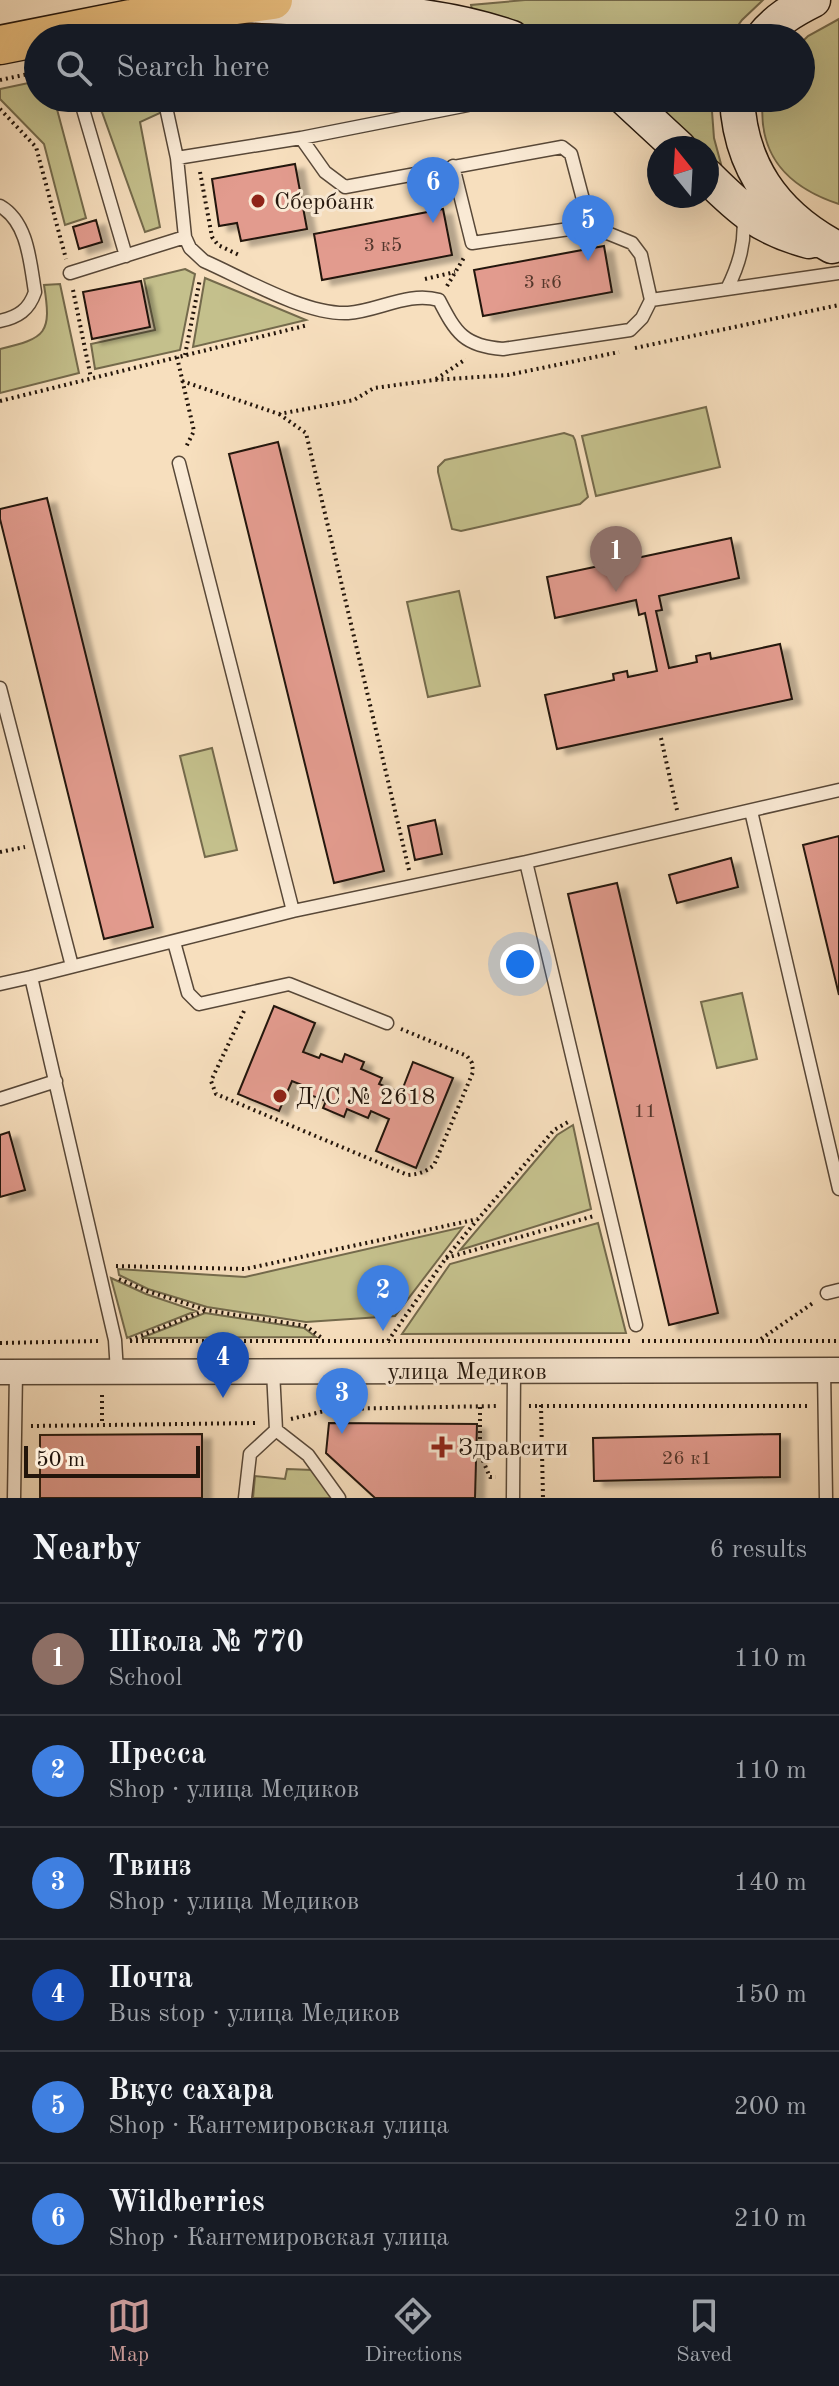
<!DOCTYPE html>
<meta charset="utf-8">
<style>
:root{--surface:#171b24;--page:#20242c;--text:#f1f3f6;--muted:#9ea1a6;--line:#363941;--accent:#c59692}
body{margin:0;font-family:"Old Standard TT",serif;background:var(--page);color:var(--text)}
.compass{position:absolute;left:647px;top:136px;width:72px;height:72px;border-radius:50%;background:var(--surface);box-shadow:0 8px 32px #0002;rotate:342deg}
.scale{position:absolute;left:24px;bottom:20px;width:176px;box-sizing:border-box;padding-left:8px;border:4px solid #23150b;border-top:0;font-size:22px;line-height:28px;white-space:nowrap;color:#23150b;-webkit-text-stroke:6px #faead5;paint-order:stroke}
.you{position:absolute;left:520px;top:964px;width:28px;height:28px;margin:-20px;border:6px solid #fff;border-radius:50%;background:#1a73e8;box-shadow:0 0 0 12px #1a73e833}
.badge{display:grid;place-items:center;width:52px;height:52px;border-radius:50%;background:var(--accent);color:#fff;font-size:26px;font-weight:700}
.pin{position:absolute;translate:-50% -66px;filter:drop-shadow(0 2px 4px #0008)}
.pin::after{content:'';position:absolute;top:42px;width:28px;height:24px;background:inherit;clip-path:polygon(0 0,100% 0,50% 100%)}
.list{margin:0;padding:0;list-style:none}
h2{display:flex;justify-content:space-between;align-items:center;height:104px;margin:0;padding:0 32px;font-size:34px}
h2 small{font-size:26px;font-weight:400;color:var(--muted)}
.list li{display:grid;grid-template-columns:52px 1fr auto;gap:24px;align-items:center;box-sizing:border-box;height:112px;padding:0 32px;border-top:2px solid var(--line)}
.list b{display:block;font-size:30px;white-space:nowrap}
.list p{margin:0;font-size:26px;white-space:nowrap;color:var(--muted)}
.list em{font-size:26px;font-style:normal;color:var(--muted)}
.icon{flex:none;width:44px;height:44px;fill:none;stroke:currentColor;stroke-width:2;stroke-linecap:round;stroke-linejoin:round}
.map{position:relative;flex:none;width:839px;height:1498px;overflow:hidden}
.search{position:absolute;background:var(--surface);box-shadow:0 8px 32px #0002;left:24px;right:24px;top:24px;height:88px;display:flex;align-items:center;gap:20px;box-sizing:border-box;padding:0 28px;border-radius:44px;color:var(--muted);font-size:30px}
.sheet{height:776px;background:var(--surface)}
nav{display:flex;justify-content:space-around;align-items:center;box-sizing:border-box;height:112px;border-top:2px solid var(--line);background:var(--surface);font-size:22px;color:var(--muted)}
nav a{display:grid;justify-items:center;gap:4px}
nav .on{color:var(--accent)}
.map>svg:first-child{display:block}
</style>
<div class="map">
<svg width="839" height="1498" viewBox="0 0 839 1498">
<defs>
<filter id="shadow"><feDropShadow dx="9" dy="5" stdDeviation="2" flood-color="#0004"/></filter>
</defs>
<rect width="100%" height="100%" fill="#f7dfbe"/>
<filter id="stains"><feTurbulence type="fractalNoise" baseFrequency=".0025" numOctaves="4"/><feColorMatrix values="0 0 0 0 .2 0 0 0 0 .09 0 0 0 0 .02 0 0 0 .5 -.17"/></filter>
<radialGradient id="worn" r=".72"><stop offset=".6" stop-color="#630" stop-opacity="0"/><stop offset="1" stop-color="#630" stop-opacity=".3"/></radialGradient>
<path fill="#c4c08c" stroke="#746a4c" stroke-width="2" d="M525,0H763L742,20L729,38H553L472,10L471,5Z
M839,19V204C787,187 757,155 763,98H801V43L808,36Z
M38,81V98H54L86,218L65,225L44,144L0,99V89Z
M97,98H156L160,113L140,122L160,227L145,232Z
M649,98H711L714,138L721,164H717L707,154V148H701Z
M185,269L195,274L180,350L95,369L91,344L155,330L144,279Z
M205,278L306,320L193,347Z
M60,284L79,373L0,393V349C46,338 52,334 44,285Z
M706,407L720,467L596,496L582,436Z
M564,433L573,436L575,440L587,493L588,497L580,504L470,529L461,531L452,529L438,472V467L445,460Z
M459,591L480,686L428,697L407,602Z
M212,748L237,850L205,857L180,756Z
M742,993L757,1059L717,1068L701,1002Z
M573,1125L591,1209L460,1250L557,1135Z
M598,1223L626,1333L402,1334L450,1264Z
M463,1227L395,1316L306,1322L207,1307L148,1289L119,1275L118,1269L245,1277Z
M111,1278L146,1294L196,1311L127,1338Z
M205,1313L304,1328L316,1337L141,1338Z
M287,1469L313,1470L333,1498H253L255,1476L285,1479Z"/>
<path fill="#e29b8e" stroke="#23150b" stroke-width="2" filter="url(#shadow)" d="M295,164L307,229L241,241L237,223L219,226L212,179Z
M443,209L452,255L322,280L314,234Z
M96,220L102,242L79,249L73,227Z
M604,246L612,292L483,316L474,270Z
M141,281L150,327L92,339L83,292Z
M278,442L384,871L334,883L229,454Z
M47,498L153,927L104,939L0,519V509Z
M731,538L739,578L659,596L662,610L656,611L669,668L697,662L696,656L710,653L711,659L780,644L792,699L557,749L545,695L614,680L613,674L627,671L628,677L657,671L645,613L639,615L636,600L555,618L547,577Z
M435,820L442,854L415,860L408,826Z
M839,836V995L803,845Z
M731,858L738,887L677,903L669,875Z
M617,883L718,1313L669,1325L568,894Z
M274,1006L315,1023L303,1052L319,1058L321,1054L342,1062L345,1054L364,1062L361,1069L382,1078L379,1084L401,1093L413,1062L453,1078L416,1168L376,1151L389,1119L371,1111L368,1118L347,1109L344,1117L323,1108L326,1101L305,1093L307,1087L292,1081L279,1111L238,1094Z
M9,1132L25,1190L0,1197V1135Z
M329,1423L477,1424L475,1498H375L326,1453Z
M202,1434V1498H40V1435Z
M780,1434V1477L594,1481L593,1438Z"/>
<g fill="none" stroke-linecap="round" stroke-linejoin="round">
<defs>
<path id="lane" d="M164,98L177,158L185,237L190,248L204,261C243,278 305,315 348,313C378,311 409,291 439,300C456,333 464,346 503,349L630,330L642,318L651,300L641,255L632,243L590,226L571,154L562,147L345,187L325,172L301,138L177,158
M80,99L126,256
M301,138L468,105
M453,166L472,243L590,226
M0,206C28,222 30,262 35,292C29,310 18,317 0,321
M70,273L185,237
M727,289C739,265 746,242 743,215
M651,300L839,273
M179,463L293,911
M0,688L72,966
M751,811L839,1189
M526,862L636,1325
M174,942L188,993L199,1004L289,984L387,1023
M31,977L293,911L526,862L839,790
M0,984L31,977L115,1340L117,1372
M0,1099L56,1081
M827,1293L839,1290
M824,1370L826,1498
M273,1371L276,1430L308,1455L339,1498
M14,1498L16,1372
M245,1498L250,1454L276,1430
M513,1498L514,1372"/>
<path id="street" d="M0,1372L839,1370"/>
<path id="secondary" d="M244,5C333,10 427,8 512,38
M762,38C776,20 793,10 813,0
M625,98L679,148
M737,98C740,165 773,213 832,246
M707,176C741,210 761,228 809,241"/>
<path id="primary" d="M0,45L131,19L273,0"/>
</defs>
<use href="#lane" stroke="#584838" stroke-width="15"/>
<use href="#street" stroke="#584838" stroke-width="27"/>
<use href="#secondary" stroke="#23150b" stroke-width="37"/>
<use href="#primary" stroke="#23150b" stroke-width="41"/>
<path stroke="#23150b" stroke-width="4" stroke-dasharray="2 4" stroke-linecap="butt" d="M242,38L257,36
M0,80L38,72
M0,109L36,147L66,259
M200,172L212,237L218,245L239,255
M425,279L455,272
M447,286L465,256
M73,290L91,378
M635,348L839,305
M185,355L200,279
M177,357L194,431L186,447
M436,379L466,359
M182,381L279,414L354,400L374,388L434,380L508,375L619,352
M0,401L308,325
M279,414L306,433L409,870
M661,738L677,810
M0,852L25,847
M244,1011L211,1081L216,1094L408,1175C419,1174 426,1172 434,1165L473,1072L472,1063L467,1056L401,1029
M446,1258L594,1216
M116,1266L245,1269L478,1219L554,1130L570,1121
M119,1279L147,1291L206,1310L306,1326L323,1339
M761,1339L813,1303
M130,1340L204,1311
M130,1341H630
M388,1341L446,1258L477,1220
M642,1341H839
M0,1343L98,1341
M102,1395V1425
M541,1405L543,1498
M529,1406H809
M480,1407V1454L490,1477H496
M291,1419L333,1409L497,1406
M31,1426L258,1423"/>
<use href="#lane" stroke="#faead5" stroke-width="12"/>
<use href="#street" stroke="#faead5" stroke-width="24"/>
<use href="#secondary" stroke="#faead5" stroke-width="34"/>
<use href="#primary" stroke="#ecc07f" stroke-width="38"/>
</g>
<g fill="#8f2418" stroke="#faead5" stroke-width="3">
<circle cx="258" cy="201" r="8"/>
<circle cx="280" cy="1096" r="8"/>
<path d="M438 1435h8v8h8v8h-8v8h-8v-8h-8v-8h8z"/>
</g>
<g text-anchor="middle" stroke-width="6" stroke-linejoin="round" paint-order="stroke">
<g font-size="20" fill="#53362c">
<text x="383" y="251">3 к5</text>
<text x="543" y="288">3 к6</text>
<text x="645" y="1117">11</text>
<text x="687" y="1464">26 к1</text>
</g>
<g font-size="24" fill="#23150b" stroke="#faead5" text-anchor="start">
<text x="274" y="209">Сбербанк</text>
<text x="296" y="1104">Д/C № 2618</text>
<text x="458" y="1455">Здравсити</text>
</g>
<g font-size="24" fill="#23150b" stroke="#faead5">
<text x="467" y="1379">улица Медиков</text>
</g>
</g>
<rect width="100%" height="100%" filter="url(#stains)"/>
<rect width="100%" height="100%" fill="url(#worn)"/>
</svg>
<svg class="compass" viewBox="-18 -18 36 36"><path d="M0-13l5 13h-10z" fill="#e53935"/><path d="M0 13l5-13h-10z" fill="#9ea1a6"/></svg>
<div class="scale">50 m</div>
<div class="you"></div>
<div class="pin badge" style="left:616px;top:592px;background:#8d6e63">1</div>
<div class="pin badge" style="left:383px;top:1331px;background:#3f7fe0">2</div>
<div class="pin badge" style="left:342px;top:1434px;background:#3f7fe0">3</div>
<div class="pin badge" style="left:223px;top:1398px;background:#1a4fb4">4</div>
<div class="pin badge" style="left:588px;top:261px;background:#3f7fe0">5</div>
<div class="pin badge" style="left:433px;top:223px;background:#3f7fe0">6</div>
<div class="search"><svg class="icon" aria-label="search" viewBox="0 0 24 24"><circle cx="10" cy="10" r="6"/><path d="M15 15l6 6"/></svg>Search here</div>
</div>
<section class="sheet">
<h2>Nearby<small>6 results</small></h2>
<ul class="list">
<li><span class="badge" style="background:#8d6e63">1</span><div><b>Школа № 770</b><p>School</p></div><em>110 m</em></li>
<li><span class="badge" style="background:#3f7fe0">2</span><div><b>Пресса</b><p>Shop · улица Медиков</p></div><em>110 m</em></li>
<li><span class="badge" style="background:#3f7fe0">3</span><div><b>Твинз</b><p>Shop · улица Медиков</p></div><em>140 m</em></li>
<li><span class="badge" style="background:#1a4fb4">4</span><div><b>Почта</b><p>Bus stop · улица Медиков</p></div><em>150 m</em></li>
<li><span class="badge" style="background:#3f7fe0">5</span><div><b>Вкус сахара</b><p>Shop · Кантемировская улица</p></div><em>200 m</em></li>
<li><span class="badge" style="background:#3f7fe0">6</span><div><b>Wildberries</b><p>Shop · Кантемировская улица</p></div><em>210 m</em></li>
</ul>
</section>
<nav>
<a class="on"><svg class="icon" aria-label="map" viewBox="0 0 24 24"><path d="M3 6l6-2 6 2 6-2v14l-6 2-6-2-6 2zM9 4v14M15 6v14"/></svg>Map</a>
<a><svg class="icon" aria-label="directions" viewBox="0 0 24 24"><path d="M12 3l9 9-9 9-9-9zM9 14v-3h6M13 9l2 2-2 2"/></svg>Directions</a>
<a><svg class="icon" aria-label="saved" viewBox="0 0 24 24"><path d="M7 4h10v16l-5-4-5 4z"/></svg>Saved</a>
</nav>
